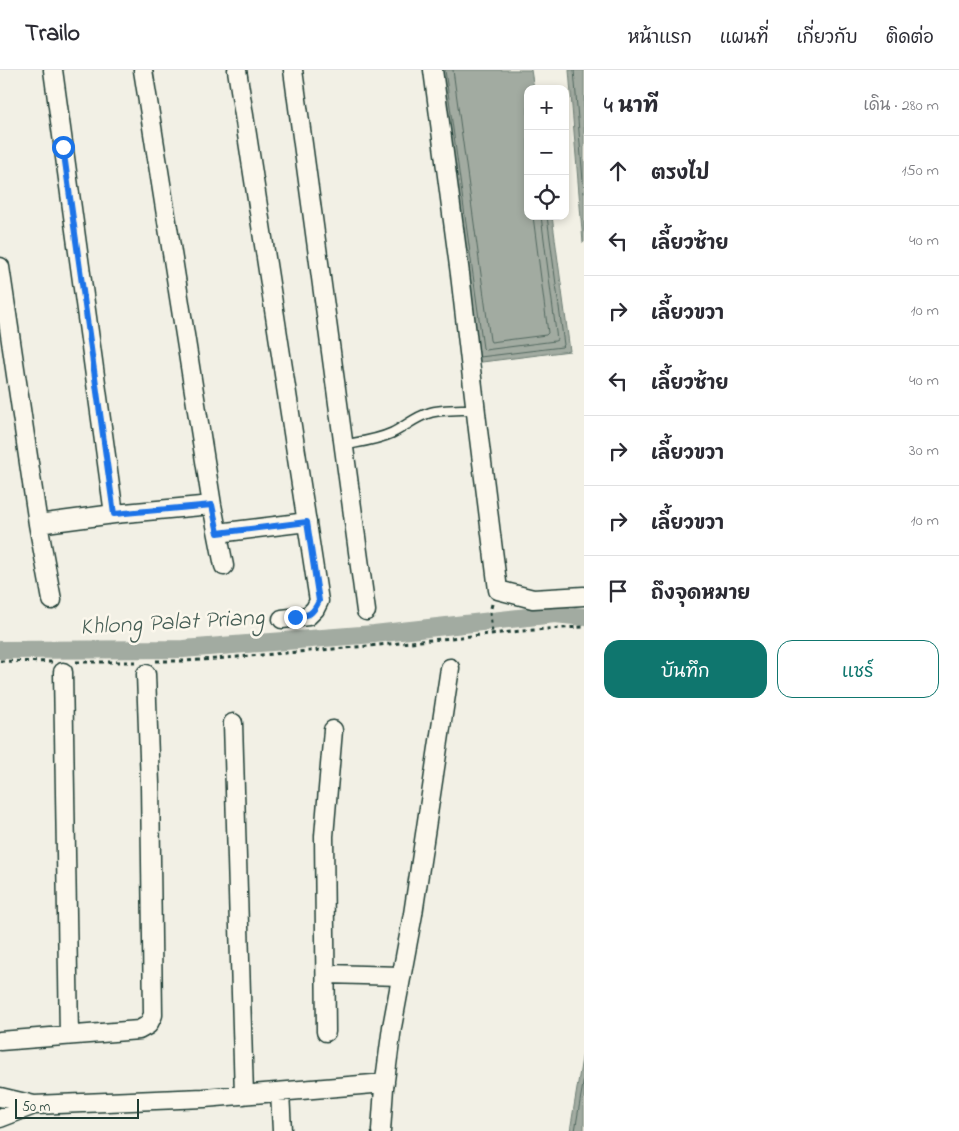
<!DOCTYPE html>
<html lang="th">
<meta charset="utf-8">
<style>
:root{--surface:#fff;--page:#f2f2f3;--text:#2b2b33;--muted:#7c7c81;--line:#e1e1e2;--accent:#0f766e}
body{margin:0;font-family:"Indie Flower","Playpen Sans Thai",sans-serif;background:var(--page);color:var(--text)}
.controls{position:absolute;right:15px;top:15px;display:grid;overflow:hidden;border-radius:10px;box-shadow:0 2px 8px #0003}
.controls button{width:45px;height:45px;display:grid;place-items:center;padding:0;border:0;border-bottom:1px solid var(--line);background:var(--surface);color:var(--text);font:25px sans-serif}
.scale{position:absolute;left:15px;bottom:12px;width:124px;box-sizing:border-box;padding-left:5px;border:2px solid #1f3d34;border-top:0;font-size:14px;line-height:18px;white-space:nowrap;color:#1f3d34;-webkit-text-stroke:4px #fbf7ec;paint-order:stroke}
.stop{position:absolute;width:15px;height:15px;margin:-11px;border:4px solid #1a73e8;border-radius:50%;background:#fff}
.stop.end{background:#1a73e8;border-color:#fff;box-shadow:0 1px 5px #0008}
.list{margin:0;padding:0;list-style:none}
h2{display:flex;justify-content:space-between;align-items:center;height:65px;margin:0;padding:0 20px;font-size:21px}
h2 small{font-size:16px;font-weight:400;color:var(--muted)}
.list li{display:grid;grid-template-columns:32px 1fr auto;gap:15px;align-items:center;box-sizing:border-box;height:70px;padding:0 20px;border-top:1px solid var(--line)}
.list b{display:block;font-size:19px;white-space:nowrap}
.list em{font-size:16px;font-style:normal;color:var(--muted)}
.actions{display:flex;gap:10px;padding:15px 20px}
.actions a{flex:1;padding:11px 0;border:1px solid var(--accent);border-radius:15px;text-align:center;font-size:18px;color:var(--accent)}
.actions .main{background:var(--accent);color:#fff}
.icon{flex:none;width:28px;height:28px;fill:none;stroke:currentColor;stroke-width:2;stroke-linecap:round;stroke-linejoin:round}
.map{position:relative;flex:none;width:584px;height:1061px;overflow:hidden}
header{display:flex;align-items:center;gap:30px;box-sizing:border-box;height:70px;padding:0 25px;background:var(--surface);border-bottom:1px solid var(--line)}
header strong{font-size:24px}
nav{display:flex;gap:28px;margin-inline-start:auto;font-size:18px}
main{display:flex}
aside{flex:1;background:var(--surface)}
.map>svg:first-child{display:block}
</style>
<header>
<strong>Trailo</strong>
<nav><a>หน้าแรก</a><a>แผนที่</a><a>เกี่ยวกับ</a><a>ติดต่อ</a></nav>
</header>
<main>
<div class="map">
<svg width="584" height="1061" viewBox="0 0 584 1061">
<rect width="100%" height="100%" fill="#f2f0e5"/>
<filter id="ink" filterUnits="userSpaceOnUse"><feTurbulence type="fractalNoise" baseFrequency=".02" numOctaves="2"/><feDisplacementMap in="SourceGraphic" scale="10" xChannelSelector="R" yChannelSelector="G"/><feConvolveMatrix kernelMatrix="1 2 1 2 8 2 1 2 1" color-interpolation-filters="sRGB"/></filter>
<g filter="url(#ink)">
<path fill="#a2aba1" stroke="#6e7f75" d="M434,0H531L534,19H528V146H552L570,281L474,293Z
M569,0H584V172L583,173Z
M584,976V1061H570Z"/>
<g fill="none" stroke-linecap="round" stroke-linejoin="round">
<path stroke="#536960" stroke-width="1" d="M445,0L483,278L485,280L555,271L557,270L541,146
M453,0L490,270L491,272L546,265L548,263L533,146
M574,0L584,123
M480,287L562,277L564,275L547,146
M575,1061L584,1008"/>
<path stroke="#a2aba1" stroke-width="18" d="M0,580L183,579L374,564L555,544L584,547"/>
<defs>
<path id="lane" d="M344,375C360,372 377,370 392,363C405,357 415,347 429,343C441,339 462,340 475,339"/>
<path id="street" d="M53,0L114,444
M143,0L212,435L224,496
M237,0L319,531L315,539L308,546L282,549
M293,0L366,541
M433,0L460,204L478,360L498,520L533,529L584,526
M0,197L38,454L52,530
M38,454L114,444L212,435
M218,463L307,452
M63,602L69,965
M233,653L244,1025
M326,904L401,906
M326,962L324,766L333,660
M0,971L139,960L148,955L153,945L150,714L146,604
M280,1022L282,1061
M0,1027L34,1035L204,1028L385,1013
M0,1048L34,1035
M381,1061L384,1018L392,957L413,844L450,598"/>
</defs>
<use href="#lane" stroke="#1f3d34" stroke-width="12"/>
<use href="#street" stroke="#1f3d34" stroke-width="21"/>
<path stroke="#1f3d34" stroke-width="3" stroke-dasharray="4 4" stroke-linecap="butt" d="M492,534L490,542L492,563
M0,591L52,592
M156,591H184L215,589C283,583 352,578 420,571C475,566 529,559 584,557
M76,592H137"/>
<use href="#lane" stroke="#fbf7ec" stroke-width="9"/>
<use href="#street" stroke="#fbf7ec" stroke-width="18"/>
</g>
</g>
<g fill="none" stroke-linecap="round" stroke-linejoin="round" filter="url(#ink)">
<path stroke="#1a73e8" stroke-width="6" d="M63,77L114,444L212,435L218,463L307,452L319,531C312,545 310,545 295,547"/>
</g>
<g text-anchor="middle" stroke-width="5" stroke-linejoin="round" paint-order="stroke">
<g font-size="24" font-style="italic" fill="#465e55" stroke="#fbf7ec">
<text transform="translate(172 551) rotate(-3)" y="8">Khlong Palat Priang</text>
</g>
</g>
</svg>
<div class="controls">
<button>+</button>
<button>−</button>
<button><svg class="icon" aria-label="locate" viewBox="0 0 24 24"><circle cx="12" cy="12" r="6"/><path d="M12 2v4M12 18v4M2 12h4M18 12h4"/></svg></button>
</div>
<div class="scale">50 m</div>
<div class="stop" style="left:63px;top:77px"></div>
<div class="stop end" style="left:295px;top:547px"></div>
</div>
<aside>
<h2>4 นาที<small>เดิน · 280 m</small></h2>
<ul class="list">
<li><svg class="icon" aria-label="ahead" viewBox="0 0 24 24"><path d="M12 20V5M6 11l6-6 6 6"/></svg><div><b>ตรงไป</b></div><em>150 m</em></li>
<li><svg class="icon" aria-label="left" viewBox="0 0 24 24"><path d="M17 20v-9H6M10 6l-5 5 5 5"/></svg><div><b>เลี้ยวซ้าย</b></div><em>40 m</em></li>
<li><svg class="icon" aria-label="right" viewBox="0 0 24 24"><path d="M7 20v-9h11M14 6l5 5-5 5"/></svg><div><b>เลี้ยวขวา</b></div><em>10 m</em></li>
<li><svg class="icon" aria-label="left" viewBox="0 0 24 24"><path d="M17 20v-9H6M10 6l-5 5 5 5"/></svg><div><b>เลี้ยวซ้าย</b></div><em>40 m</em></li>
<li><svg class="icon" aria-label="right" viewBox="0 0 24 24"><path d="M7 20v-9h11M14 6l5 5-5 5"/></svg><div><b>เลี้ยวขวา</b></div><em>30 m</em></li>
<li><svg class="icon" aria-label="right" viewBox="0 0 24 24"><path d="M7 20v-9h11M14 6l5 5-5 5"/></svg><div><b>เลี้ยวขวา</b></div><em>10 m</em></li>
<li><svg class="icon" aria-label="arrive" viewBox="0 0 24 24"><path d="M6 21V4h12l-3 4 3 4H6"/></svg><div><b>ถึงจุดหมาย</b></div></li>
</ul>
<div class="actions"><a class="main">บันทึก</a><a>แชร์</a></div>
</aside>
</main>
